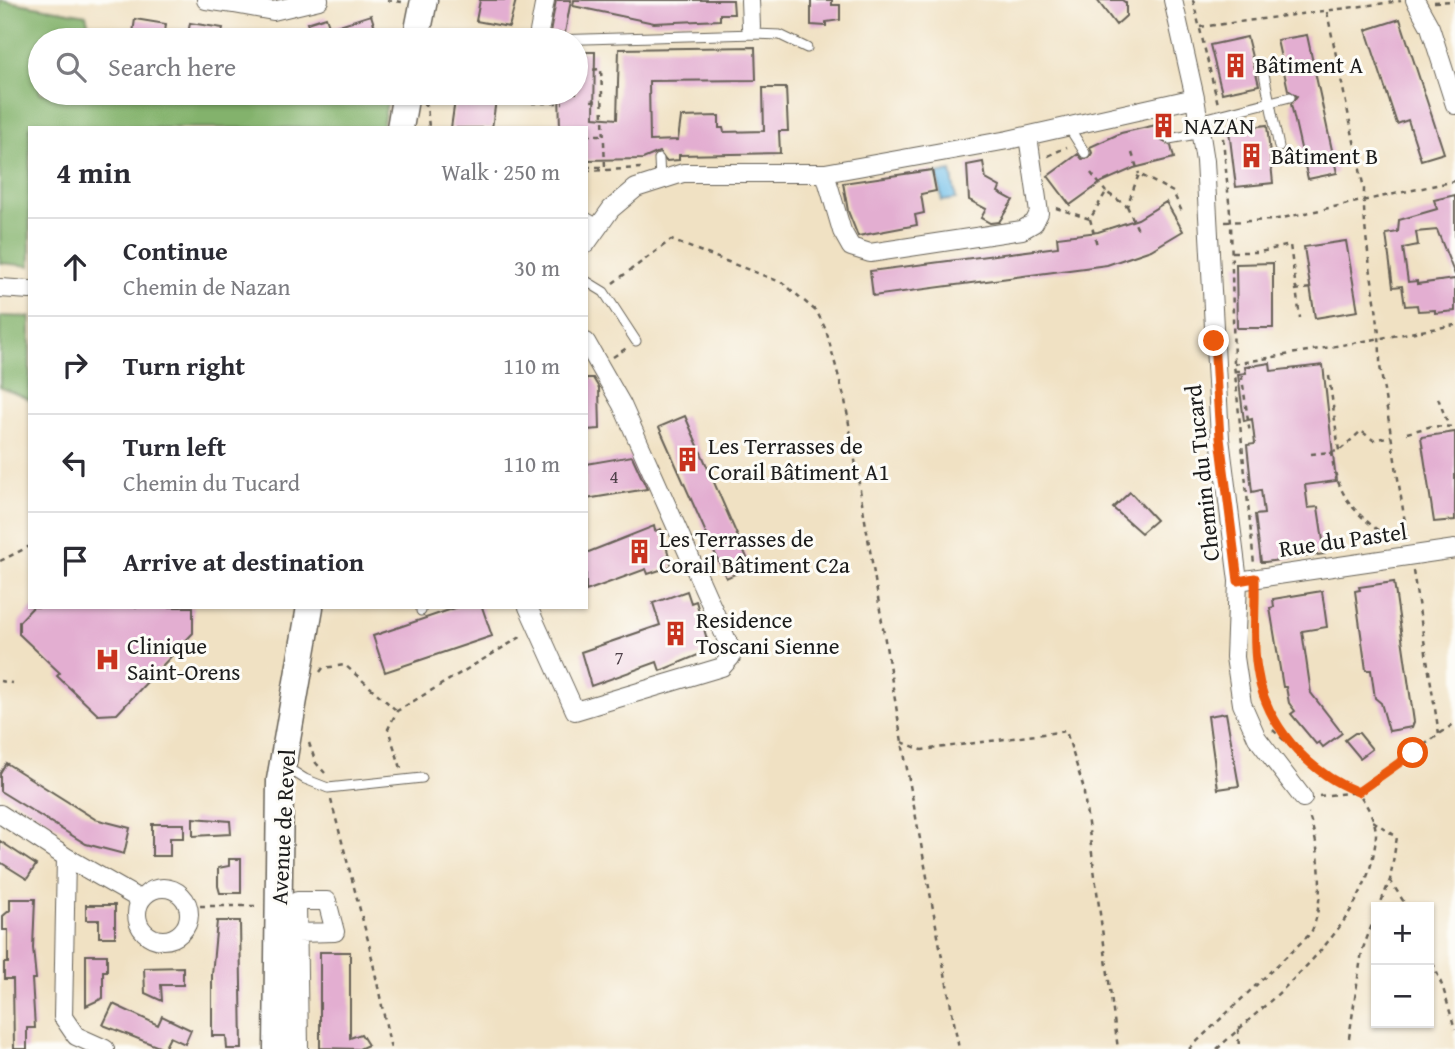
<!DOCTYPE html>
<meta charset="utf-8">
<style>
:root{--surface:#fff;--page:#f2f2f3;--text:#2b2b33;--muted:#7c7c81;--line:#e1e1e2}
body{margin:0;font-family:"Gentium Book Plus",serif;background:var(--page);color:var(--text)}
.controls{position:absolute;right:21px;bottom:21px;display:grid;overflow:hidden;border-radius:0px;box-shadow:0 2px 5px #0004}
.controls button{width:63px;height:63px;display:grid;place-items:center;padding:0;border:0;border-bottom:2px solid var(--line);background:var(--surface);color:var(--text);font:35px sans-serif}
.stop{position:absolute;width:21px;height:21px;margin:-16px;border:5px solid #ea580c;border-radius:50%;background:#fff}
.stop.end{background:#ea580c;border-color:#fff;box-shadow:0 2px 7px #0008}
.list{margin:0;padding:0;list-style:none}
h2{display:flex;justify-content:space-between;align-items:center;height:91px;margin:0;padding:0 28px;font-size:30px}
h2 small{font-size:23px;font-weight:400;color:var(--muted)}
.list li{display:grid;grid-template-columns:46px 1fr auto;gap:21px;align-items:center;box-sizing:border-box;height:98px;padding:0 28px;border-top:2px solid var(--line)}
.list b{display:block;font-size:26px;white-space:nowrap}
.list p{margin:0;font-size:23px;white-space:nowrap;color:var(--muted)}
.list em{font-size:23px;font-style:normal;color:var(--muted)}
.icon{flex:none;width:38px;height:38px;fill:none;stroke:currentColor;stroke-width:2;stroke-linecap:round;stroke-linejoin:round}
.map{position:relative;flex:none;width:1455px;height:1049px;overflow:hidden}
.search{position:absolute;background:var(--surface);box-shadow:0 2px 5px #0004;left:28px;top:28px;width:560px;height:77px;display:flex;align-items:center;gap:18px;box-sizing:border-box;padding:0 24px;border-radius:38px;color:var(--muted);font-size:26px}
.panel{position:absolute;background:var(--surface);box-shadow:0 2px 5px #0004;left:28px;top:126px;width:560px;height:483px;border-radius:0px}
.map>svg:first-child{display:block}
</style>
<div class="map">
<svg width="1455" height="1049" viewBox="0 0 1455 1049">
<rect width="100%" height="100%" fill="#fdfcf7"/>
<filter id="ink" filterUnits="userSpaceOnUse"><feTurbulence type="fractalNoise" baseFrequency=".0143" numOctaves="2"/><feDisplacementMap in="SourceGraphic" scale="14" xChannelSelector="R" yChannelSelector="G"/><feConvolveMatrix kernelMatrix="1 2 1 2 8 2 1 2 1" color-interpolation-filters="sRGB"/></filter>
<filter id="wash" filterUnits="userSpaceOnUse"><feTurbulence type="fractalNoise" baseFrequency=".00686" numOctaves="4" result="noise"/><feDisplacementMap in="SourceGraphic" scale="28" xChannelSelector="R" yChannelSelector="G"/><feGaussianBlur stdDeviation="1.57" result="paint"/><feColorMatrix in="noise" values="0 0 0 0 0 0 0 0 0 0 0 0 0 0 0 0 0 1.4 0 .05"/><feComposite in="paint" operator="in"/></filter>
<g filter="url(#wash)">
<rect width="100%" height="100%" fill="#f0e1c3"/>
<path fill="#83b26c" stroke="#506744" stroke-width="2" d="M0,0L86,15L93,40H40V93H389L382,128H30V266L0,263Z
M0,316L30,317V400L0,387Z"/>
<path fill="#6ebee9" stroke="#456d82" stroke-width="2" d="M951,171L956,199L942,201L937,174Z"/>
<g id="blocks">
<path fill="#e3aed1" d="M480,0H516L509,27L476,21Z
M556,0H571L565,33H550Z
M574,0H733L734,14H720V20L654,23L573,6Z
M811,0H832V5H840V20L826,22V26L811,25Z
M1097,0H1122L1126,3V16L1116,25Z
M371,15L379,40H300V37L311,34L307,23L326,17L330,28Z
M135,19L166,24L164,40H132Z
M1400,19L1444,153L1421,160L1408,120L1397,124L1366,30Z
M190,23L223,28L221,40H187Z
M1307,35L1337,173L1308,179L1291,104L1297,96L1288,90L1277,40Z
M1247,37L1259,85L1222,93L1210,45Z
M755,47L756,80L649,81L650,141L678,140L681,117L719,116V128H723L724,132L764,131L763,88H786L788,131H779L780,153L679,155V160L666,161L659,152L643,159L586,160V128H560L559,93H576V52H595L594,117L617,119L619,49Z
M456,93H497L492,128H451Z
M1165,123L1168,132L1162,141L1171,146L1174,158L1134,168L1102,182L1070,205L1048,176L1078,154L1082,159L1089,158L1092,153L1090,147L1121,133Z
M1267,125L1273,183L1236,187L1229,130Z
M983,162L986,179L1000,187L998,192L1013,200L999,222L990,223L981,218L986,209L969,200L967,165Z
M932,170L936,191L921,194L924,213L915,215L917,225L858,236L848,211L843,183Z
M1455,195V275L1437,230L1416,232L1418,245L1403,248L1408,282L1417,281V284L1455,279V311L1435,313V310L1418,311L1417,305L1405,306L1402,286L1393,287L1386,234L1398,232L1399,220L1437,209L1434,200Z
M1166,202L1183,231L1151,250L1107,265L873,296L870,271L1058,247L1057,237L1098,232L1138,219Z
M1346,241L1358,311L1315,318L1304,247Z
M1273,263V328H1237L1236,264Z
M1270,363L1271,371L1323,365L1336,481L1305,485L1308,508L1318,507L1325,554L1265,562H1261L1255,515L1264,514L1261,490L1252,492L1247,445L1255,444L1252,419L1244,421L1238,374L1246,373L1245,367Z
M586,378H593L599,388L600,429L586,430Z
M685,416L751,567L726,578L659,427Z
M1455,432V520L1434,522L1421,437Z
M632,456L647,489L586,499V464Z
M1130,492L1156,520L1141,533L1113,508Z
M654,526L655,531L661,529L672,566L648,574L646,569L586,591V553Z
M1394,582L1414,722L1412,727L1389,731L1381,703L1375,698L1371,670H1366L1355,591L1360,590L1359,587Z
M687,591L691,603L696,601L710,650L660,671L657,662L591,686L581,652L660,625L653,603Z
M1322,591L1327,627L1302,631L1311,693L1342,733L1323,747L1319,742L1316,744L1291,714L1295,711L1289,703L1286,687H1283L1270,608L1274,607L1273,599Z
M33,607H193V633L117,714L98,715L57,676L60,673L19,634V622Z
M458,607H482L492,636L385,672L373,636Z
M1226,713L1239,786L1218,789L1208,716Z
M1355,733H1359L1372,749L1360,758L1345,740Z
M6,763L95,819L130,828L124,854L86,844L0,791V773Z
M193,818L230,821L231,834L193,836Z
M152,824H184V838H170V856H152Z
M0,841L36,865L27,879L0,862Z
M229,859H241V893H220L218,886V868L229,866Z
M10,899H35L33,948L36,979H32L35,1028H27V1049H14L13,979H4V963H8V930H3V916L10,910Z
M86,905H115V937H99V920H86Z
M217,921H240L242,1049H227L226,1036H212V975Z
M320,952H350V1038L361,1034L368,1045L359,1049L320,1048Z
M86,955H107V971H103V998L86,1006Z
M183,967V985H161L162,1001L145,993L144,968Z
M113,1004L158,1025L162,1016L191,1030L185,1044L170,1037L164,1049L103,1025Z"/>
</g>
</g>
<g filter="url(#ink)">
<use href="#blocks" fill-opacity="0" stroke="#666156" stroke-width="2"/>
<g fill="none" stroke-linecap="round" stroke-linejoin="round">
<defs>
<path id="lane" d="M552,40L755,34L780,35L807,48
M1262,64L1279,147
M1199,120L1290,97
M1068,126L1085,153
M1169,139L1202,133
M659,159L660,180
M586,217L598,224
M586,281L604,292L636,341
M421,611V607
M286,767L305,779L328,788L422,778"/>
<path id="street" d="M206,0L234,4
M229,0L234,4L273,11L319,0
M750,0L751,27
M1173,0L1195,98L1205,161L1220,438L1238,581L1235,657L1242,704L1257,738L1303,798
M1415,0L1430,27L1455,105
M539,32L545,0
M825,173L842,231L851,247L870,253L1022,230L1034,223L1039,213L1028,136
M586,244L611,209L636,188L683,173H825L1008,140L1195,98
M0,288L30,290
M1238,581L1455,549
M528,607L575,711L722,667L731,657L729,645L622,405L586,342
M0,814L66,857L63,1017L76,1036L105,1049
M66,857L141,900
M137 914a26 26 0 1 1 52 0a26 26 0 1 1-52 0Z
M297,933L335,932L327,901H297L299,1049"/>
<path id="primary" d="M416,40L424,0
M400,128L406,93
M277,1049L280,780L310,607"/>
</defs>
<use href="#lane" stroke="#666156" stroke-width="11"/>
<use href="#street" stroke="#666156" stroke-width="20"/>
<use href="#primary" stroke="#666156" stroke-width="29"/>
<path stroke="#666156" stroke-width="2.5" stroke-dasharray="5 5" stroke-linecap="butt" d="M387,0L402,2
M1193,0L1218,104
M1434,2L1455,1
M1327,12L1364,189C1362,249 1381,306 1380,366L1408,541
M1200,27L1401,1
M497,94H532
M591,101L602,100
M532,103H563
M423,104L427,105L429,128
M1222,128L1231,223L1234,364L1254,564
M586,135H604
M1132,153L1139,174
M1048,156L1067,147
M586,167H605L601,69L590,70
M586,171L642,168
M1091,173L1106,192
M1127,206L1138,230
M1056,208L1090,219L1106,192L1127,206L1139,174L1173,192L1183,214
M1090,219L1097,245
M1225,222L1273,220L1455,181
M1232,252H1260L1290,245L1300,318
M613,283L671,240L783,283L817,312L826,330L845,400L902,742L959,1049
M1295,290L1311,288
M613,357L628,347
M1234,364L1455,325
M1235,371H1241L1250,434
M1329,376L1339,451
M1438,398L1449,427
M1407,433L1432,426L1455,427
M1331,452L1339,451L1361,431L1373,440L1391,436
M1311,454L1331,452C1337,494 1351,510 1384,535L1386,541
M0,561L30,546
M1413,571L1439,734
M1256,595C1256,655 1254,694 1291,744
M320,672L323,668L345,665L397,711
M0,681L12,683
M1273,730L1317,770L1355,790
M902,742L922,750L1066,731L1083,786L1118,1049
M309,743L316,763L325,773
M401,768L388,729L397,711L524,635
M1319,796L1358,792L1455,723
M331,800L369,944L391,1049
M1373,821L1397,837L1390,880L1379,907
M1390,880L1407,907
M190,906H257
M1429,953L1443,988L1455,1029
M1238,1029L1239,1049
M1349,1038L1362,951L1376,914
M1189,1049L1311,933C1326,900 1320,846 1308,813
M1217,1049C1277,993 1371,924 1376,835C1376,819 1366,804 1358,792"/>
<use href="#lane" stroke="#fff" stroke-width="9"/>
<use href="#street" stroke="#fff" stroke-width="18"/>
<use href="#primary" stroke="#fff" stroke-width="26"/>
</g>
</g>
<g fill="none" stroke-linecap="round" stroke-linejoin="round" filter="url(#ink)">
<path stroke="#ea580c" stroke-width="9" d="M1214,341L1220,438L1238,581L1255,578C1256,608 1252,640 1257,669C1265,724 1307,772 1358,792L1413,753"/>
</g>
<defs>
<symbol id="building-bare" viewBox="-9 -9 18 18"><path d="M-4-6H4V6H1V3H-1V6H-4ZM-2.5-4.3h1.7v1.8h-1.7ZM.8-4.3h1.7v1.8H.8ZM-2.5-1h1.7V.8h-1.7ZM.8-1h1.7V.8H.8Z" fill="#c8321e" stroke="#fdfcf7" stroke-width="2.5" paint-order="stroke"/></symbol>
<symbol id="hospital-bare" viewBox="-9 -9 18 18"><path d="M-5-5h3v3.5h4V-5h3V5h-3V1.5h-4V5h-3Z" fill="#c8321e" stroke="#fdfcf7" stroke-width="2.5" paint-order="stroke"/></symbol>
</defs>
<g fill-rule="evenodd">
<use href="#building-bare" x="1218" y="48" width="35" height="35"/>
<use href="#building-bare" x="1146" y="108" width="35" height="35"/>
<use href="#building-bare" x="1234" y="138" width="35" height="35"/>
<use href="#building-bare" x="670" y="442" width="35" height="35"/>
<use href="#building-bare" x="622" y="534" width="35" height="35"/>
<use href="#building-bare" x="658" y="616" width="35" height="35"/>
<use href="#hospital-bare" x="90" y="642" width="35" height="35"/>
</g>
<g text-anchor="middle" stroke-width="6" stroke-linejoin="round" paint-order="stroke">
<g font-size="19" fill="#4e4049">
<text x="614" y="483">4</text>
<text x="619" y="664">7</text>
</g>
<g font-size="23" fill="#1c1c1c" stroke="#fdfcf7" text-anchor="start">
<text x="1255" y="73">Bâtiment A</text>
<text x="1184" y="134">NAZAN</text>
<text x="1271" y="164">Bâtiment B</text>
<text x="708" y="454">Les Terrasses de<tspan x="708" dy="26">Corail Bâtiment A1</tspan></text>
<text x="659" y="547">Les Terrasses de<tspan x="659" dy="26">Corail Bâtiment C2a</tspan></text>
<text x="696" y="628">Residence<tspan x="696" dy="26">Toscani Sienne</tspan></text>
<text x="127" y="654">Clinique<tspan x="127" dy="26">Saint-Orens</tspan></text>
</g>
<g font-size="23" fill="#1c1c1c" stroke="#fdfcf7">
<text transform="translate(1202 473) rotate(-96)" y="8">Chemin du Tucard</text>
<text transform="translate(1343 540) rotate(-8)" y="8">Rue du Pastel</text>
<text transform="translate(283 827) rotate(-87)" y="8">Avenue de Revel</text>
</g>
</g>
</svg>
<div class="controls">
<button>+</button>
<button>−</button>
</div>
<div class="stop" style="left:1413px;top:753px"></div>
<div class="stop end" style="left:1214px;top:341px"></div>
<div class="search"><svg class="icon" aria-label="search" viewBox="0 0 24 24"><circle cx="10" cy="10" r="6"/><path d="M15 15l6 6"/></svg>Search here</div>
<section class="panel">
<h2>4 min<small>Walk · 250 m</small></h2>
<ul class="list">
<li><svg class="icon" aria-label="ahead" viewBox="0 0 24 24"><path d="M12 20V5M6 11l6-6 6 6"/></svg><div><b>Continue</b><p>Chemin de Nazan</p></div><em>30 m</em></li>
<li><svg class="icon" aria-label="right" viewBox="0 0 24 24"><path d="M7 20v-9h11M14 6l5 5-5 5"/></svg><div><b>Turn right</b></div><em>110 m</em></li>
<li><svg class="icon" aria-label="left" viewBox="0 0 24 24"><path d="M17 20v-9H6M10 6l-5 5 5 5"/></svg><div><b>Turn left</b><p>Chemin du Tucard</p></div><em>110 m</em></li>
<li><svg class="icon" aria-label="arrive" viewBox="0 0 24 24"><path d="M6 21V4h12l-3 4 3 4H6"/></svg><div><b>Arrive at destination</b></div></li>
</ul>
</section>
</div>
